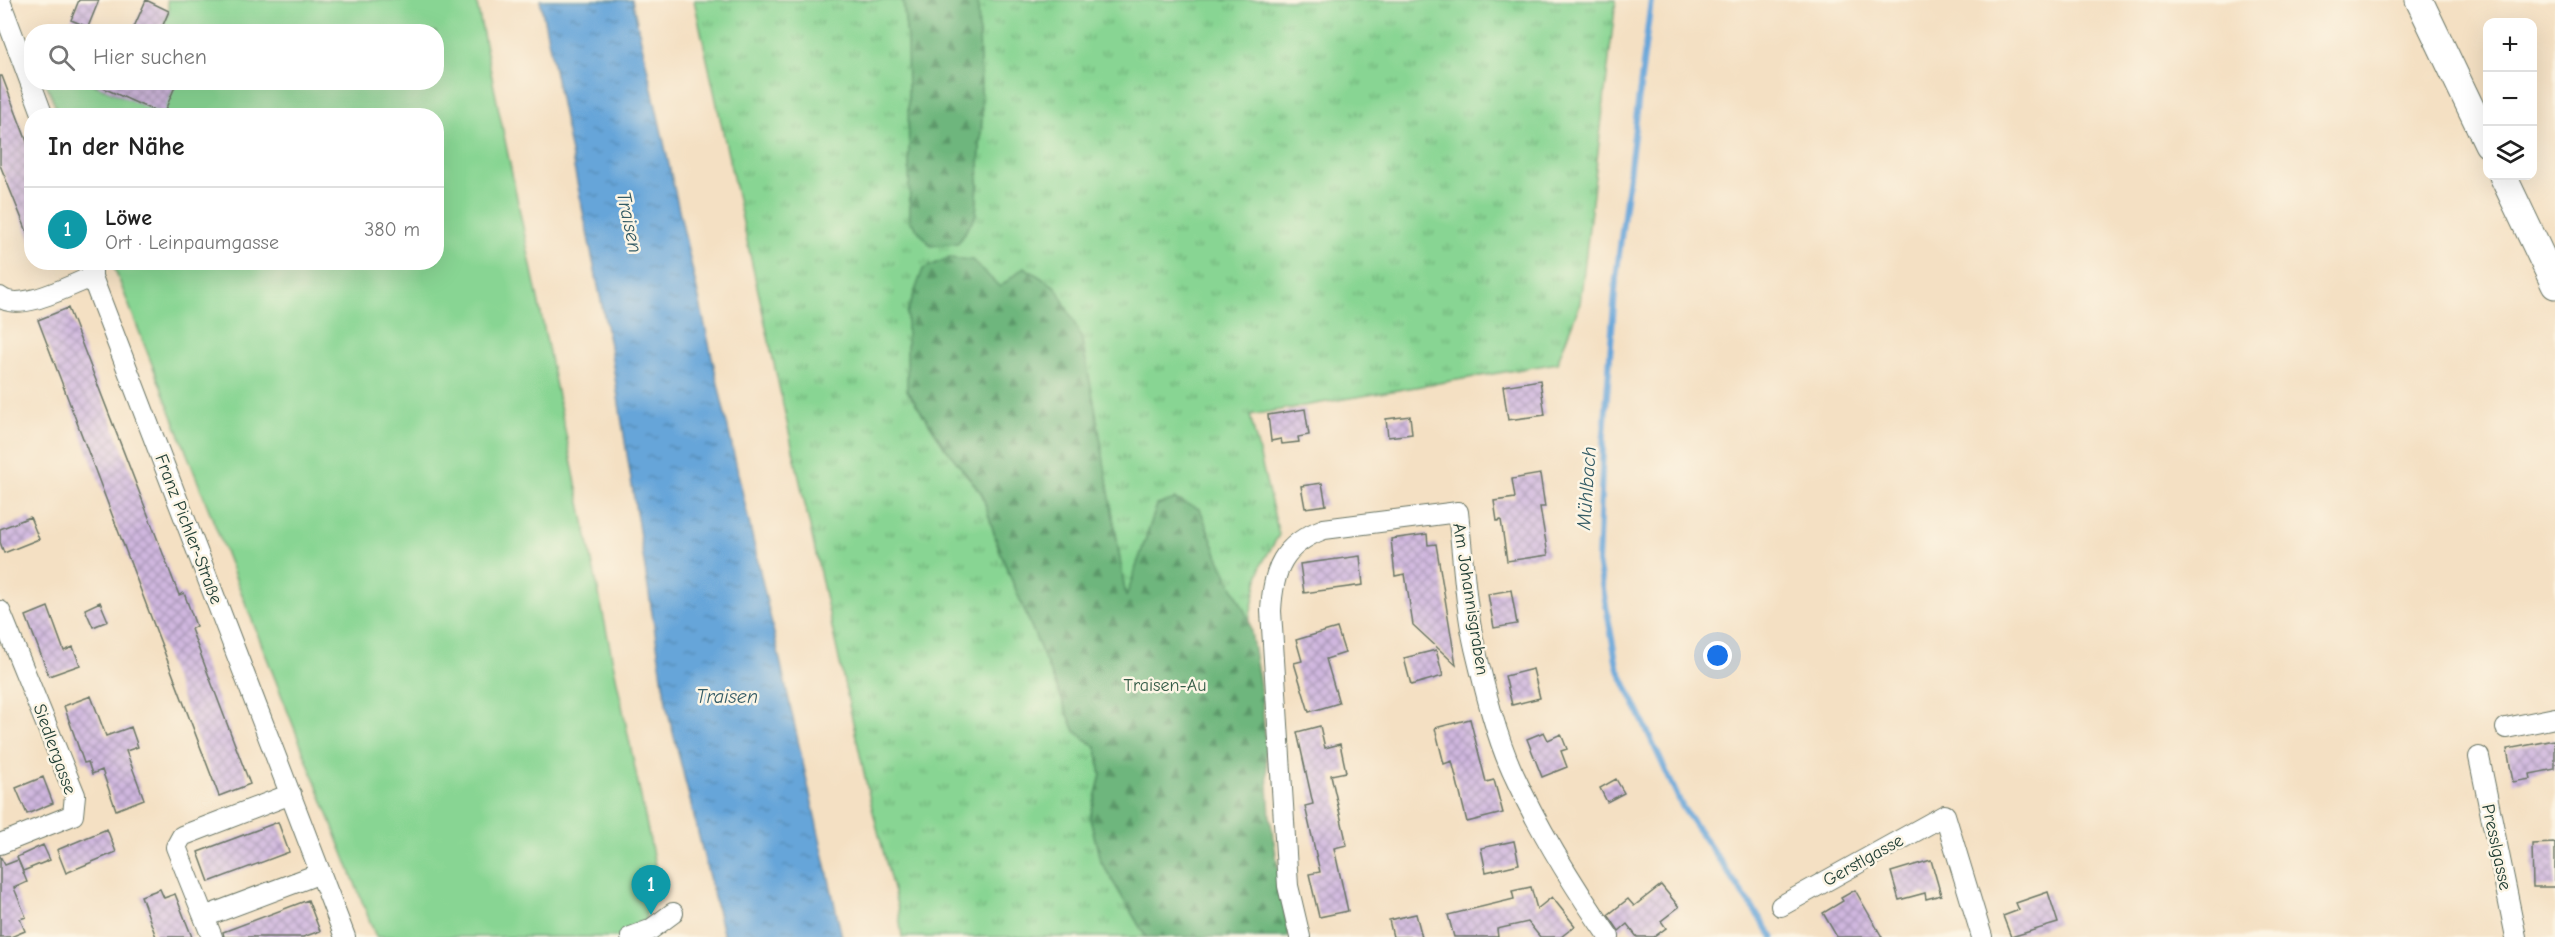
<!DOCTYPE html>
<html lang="de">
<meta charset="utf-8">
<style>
:root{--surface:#fff;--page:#f2f2f2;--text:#222;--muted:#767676;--line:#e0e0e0;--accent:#1f6fb2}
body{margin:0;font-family:"Comic Neue",sans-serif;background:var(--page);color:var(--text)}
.controls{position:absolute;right:18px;top:18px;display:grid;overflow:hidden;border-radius:12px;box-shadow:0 6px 24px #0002}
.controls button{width:54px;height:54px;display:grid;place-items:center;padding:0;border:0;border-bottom:2px solid var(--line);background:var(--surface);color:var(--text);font:30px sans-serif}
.you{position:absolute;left:1718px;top:656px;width:21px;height:21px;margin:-15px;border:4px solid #fff;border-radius:50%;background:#1a73e8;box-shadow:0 0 0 9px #1a73e833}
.badge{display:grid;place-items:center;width:39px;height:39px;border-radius:50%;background:var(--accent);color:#fff;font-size:20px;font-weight:700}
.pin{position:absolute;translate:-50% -50px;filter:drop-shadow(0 2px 3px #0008)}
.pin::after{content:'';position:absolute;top:32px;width:21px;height:18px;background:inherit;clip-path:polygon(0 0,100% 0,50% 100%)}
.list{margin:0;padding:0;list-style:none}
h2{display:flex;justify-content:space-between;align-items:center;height:78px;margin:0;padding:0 24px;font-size:26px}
h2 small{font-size:20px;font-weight:400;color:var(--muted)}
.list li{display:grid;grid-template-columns:39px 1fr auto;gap:18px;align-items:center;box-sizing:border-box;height:84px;padding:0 24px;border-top:2px solid var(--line)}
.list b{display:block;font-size:22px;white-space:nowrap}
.list p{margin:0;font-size:20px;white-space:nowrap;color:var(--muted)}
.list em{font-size:20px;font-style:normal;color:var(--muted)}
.icon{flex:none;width:33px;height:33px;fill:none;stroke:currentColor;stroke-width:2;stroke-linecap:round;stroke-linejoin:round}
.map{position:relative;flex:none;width:2555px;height:937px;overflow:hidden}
.search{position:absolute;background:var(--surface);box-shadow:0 6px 24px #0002;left:24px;top:24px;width:420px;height:66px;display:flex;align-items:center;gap:15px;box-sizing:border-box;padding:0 21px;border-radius:24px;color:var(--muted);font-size:22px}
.panel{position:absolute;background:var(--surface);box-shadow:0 6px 24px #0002;left:24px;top:108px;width:420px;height:162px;border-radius:24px}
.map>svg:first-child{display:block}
</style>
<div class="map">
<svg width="2555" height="937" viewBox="0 0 2555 937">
<defs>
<pattern id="grass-tufts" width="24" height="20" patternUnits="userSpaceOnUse" patternTransform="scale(1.5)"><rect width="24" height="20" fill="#88d593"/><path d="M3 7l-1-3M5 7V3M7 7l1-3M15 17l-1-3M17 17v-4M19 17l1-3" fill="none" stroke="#6fae79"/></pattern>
<pattern id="forest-firs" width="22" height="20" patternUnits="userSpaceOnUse" patternTransform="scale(1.5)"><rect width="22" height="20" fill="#6eb67d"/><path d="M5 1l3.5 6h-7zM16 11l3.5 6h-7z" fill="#5a9567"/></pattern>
<pattern id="water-ripples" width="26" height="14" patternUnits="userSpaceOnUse" patternTransform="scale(1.5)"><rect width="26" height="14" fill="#66a5d9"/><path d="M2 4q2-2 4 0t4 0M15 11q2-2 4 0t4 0" fill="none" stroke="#5388b1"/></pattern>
<pattern id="building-cross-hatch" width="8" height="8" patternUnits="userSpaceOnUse" patternTransform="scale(1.5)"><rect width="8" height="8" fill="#d0b7df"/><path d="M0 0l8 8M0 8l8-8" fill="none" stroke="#a896b6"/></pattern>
</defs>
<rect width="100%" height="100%" fill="#fcf5e5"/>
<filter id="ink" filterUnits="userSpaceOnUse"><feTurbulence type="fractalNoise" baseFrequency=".0167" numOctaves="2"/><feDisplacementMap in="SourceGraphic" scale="12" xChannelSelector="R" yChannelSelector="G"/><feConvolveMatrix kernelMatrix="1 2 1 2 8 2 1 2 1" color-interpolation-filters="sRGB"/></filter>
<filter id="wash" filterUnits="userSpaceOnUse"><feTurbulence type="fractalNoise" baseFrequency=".008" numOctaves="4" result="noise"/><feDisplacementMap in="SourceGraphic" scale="24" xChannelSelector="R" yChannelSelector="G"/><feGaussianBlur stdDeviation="1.35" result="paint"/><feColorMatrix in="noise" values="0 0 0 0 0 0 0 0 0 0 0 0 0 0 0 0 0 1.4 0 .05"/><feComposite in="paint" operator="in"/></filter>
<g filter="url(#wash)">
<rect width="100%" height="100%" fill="#f4e0c3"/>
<path fill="url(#grass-tufts)" stroke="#548964" stroke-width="1.5" d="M694,0H903L907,37L976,215L982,116L977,0H1616L1580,303L1557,363L1250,415L1279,535L1261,565L1249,620L1218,557L1200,509L1157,505L1126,599L1115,526L907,390L944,446L982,494L1000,552L1075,731L1096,747L1101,775L1090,818L1100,860L1146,937H902L898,909L870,800Z"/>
<path fill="url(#forest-firs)" stroke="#467a58" stroke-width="1.5" d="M903,0H977L978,4L982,116L976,215L958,243L931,246L910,221L907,38Z
M948,258L972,260L1000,287L1024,267L1056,287L1081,336L1096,412L1126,597L1157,505L1175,499L1200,509L1218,557L1249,620L1262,698L1270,817L1289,937H1146L1100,860L1090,818L1101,775L1096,747L1075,731L1000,552L982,494L944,446L907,390V313L923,269Z"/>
<path fill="#88d593" stroke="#548964" stroke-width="1.5" d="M167,0H476L661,894C645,905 643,919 648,937H376L112,262H436V116L59,115L46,83H90L143,105L153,83L436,82V32L166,31L168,26L164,24L169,11Z"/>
<path fill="url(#water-ripples)" stroke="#427186" stroke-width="1.5" d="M540,0H632L842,937H724L667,708L609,340Z"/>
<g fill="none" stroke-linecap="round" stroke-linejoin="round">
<path stroke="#66a5d9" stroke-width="6" d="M1651,0L1616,278L1603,447L1598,562L1617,666L1683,808L1773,937"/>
</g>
<g id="blocks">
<path fill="url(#building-cross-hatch)" d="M79,0H99L88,27L71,20Z
M146,0L169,11L160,32H144L134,27Z
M0,76H2L32,155V244L0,165Z
M90,82H177L163,115Z
M68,308L179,595L184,593L196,626L191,629L250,784L219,796L38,320Z
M1540,380L1545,415L1508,420L1503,386Z
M1305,409L1309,435L1298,437L1299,442L1282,444L1281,439L1271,441L1268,415Z
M1410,416L1412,434L1388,437L1386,419Z
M1540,474L1545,507H1540L1548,555L1507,561L1501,520L1497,521L1494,501L1515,498L1512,479Z
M1322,483L1326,505L1305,508L1301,486Z
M30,517L39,539L4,553L0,542V529Z
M1427,534L1428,545L1436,544L1456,665L1413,625L1405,574L1395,576L1391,539Z
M1360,556L1363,585L1304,593L1300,564Z
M1511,590L1517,624L1494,628L1488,594Z
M100,602L108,621L93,627L85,609Z
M48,607L64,651L73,647L80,665L49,676L26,616Z
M1337,628L1345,653L1326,659L1339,703L1309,712L1294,663L1302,661L1296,640Z
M1436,650L1443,676L1411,685L1404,658Z
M1533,669L1540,698L1512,705L1505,676Z
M91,696L106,736L131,727L138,747L126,751L144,799L116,810L102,770L92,774L88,762L84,763L64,706Z
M1470,719L1486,782L1494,780L1503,813L1467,822L1452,761L1444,764L1435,728Z
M1320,726L1325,748L1340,744L1346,772L1331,775L1347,845L1334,848L1348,911L1319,917L1309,874L1320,872L1305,806L1313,804L1297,732Z
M1544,732L1548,740L1561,734L1567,749L1561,751L1567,767L1542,777L1527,739Z
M2555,740V769L2530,774L2531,779L2513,782L2507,749Z
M43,777L53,803L27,814L16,788Z
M1616,779L1624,793L1607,802L1600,788Z
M278,822L289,852L209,882L198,852Z
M107,829L116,852L66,873L57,850Z
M1514,841L1519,864L1486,872L1481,848Z
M2555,843V887H2533L2532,844Z
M43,845L50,860L23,871L17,857Z
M0,856L5,865L18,860L27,882L14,888L26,917L20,919L25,931L11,937H0Z
M1931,860L1941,895L1926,899L1925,893L1899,900L1891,872Z
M1661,885L1679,907L1661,921L1666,928L1654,937H1637L1627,924L1619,931L1608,915L1628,899L1634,906Z
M1531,887L1537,909L1552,897L1575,926L1561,937H1540L1528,922L1497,929L1498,937H1454L1448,915L1514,899L1512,891Z
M160,889L164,898L175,894L192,937H156L141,896Z
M1855,890L1882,937H1837L1823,913L1843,901L1841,898Z
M2048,892L2058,923L2011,937L2003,916L2019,910L2016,903Z
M308,900L320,931L303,937H224L223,932Z
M1416,914L1422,937H1393L1389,920Z"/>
</g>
</g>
<g filter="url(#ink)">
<use href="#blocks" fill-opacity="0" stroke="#6a7666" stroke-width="1.5"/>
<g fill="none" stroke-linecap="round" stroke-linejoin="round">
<defs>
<path id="minor" d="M0,1L43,116
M92,262V277L345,937
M0,297C20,313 70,285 92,277
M0,611L75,795L73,815L0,844
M2506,728L2555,718
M2479,757L2516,937
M1781,906L1945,815L1982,937
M204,917L321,873
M212,937L176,847L182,836L291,794
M631,937L650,930L673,913
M1300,937L1288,886L1271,611C1273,569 1283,544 1324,529L1458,512C1463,557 1465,605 1475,648C1485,689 1495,733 1512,771C1539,830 1572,884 1609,937"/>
<path id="secondary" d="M2419,0L2488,144
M2503,176L2555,285"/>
</defs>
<use href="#minor" stroke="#6a7666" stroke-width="22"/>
<use href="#secondary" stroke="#6a7666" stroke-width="29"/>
<use href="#minor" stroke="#fff" stroke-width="20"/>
<use href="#secondary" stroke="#fff" stroke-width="27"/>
</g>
</g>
<g text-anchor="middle" stroke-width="5" stroke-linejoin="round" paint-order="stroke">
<g font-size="18" fill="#1f3d34" stroke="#fcf5e5">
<text transform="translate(189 529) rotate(69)" y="6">Franz Pichler-Straße</text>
<text transform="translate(1471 599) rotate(81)" y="6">Am Johannisgraben</text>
<text transform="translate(55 749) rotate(70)" y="6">Siedlergasse</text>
<text transform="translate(2497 847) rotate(78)" y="6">Presslgasse</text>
<text transform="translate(1863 860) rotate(-29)" y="6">Gerstlgasse</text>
</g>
<g font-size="18" fill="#345b47" stroke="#fcf5e5">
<text x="1165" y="691">Traisen-Au</text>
</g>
<g font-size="20" font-style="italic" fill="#345c66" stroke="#fcf5e5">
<text transform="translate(630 222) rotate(78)" y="7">Traisen</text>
<text transform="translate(1586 488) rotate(-86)" y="7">Mühlbach</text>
<text x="727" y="703">Traisen</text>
</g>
</g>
</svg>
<div class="controls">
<button>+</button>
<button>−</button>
<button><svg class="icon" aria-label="layers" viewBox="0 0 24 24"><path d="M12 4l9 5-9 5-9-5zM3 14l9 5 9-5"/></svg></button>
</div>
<div class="you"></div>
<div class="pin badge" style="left:651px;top:915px;background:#0f9aa8">1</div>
<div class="search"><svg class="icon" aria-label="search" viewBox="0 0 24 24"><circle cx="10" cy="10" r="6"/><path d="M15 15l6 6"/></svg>Hier suchen</div>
<section class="panel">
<h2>In der Nähe<small></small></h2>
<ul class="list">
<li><span class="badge" style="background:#0f9aa8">1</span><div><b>Löwe</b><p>Ort · Leinpaumgasse</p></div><em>380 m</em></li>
</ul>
</section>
</div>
